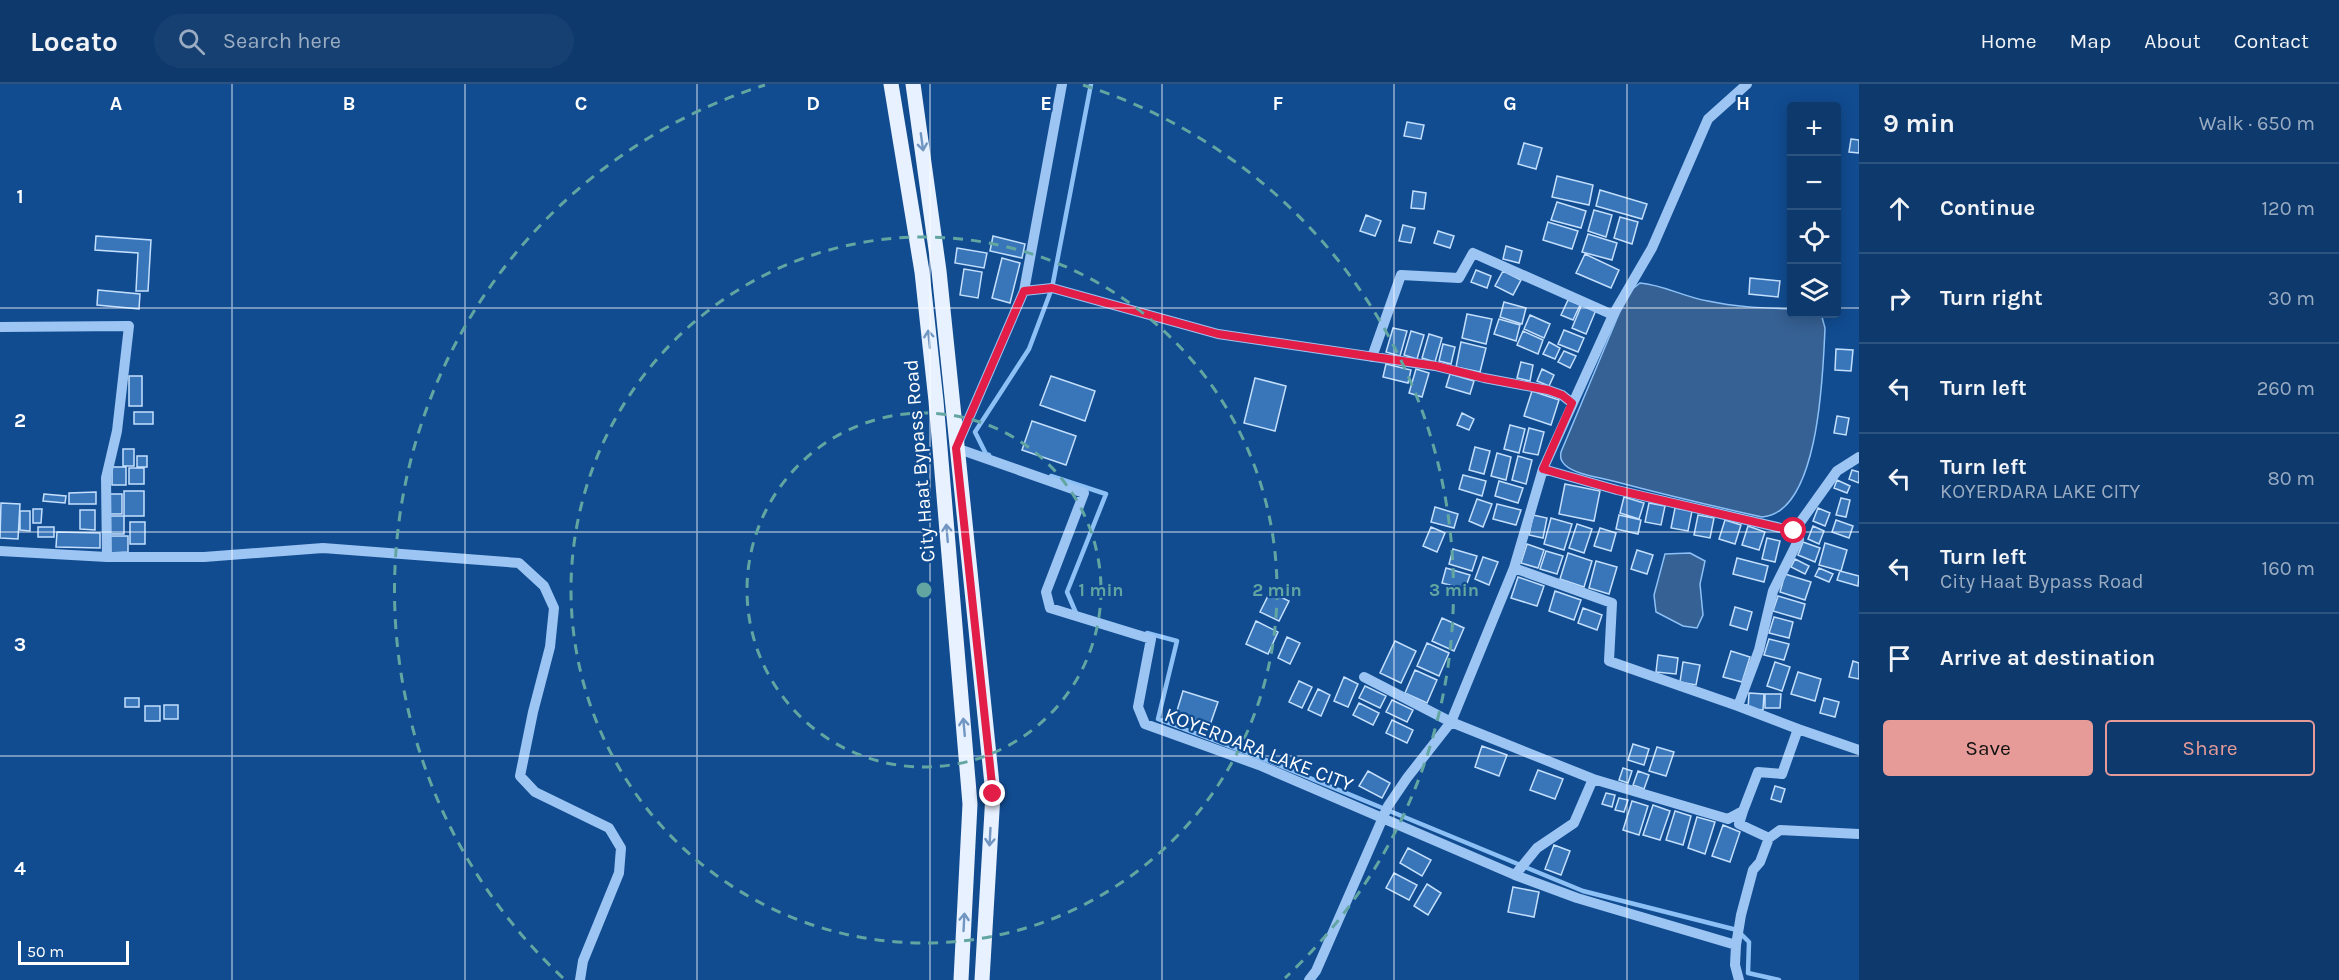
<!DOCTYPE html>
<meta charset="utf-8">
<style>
:root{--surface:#0d396d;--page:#164072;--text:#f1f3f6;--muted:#9aacc2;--line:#2d5380;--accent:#e69b98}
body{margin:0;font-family:Karla,sans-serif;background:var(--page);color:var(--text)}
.controls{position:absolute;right:18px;top:18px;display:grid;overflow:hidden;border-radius:6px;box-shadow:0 3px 15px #0003}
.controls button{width:54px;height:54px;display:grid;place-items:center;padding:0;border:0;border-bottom:2px solid var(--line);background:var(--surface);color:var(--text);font:30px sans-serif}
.scale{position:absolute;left:18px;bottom:15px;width:111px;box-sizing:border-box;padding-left:6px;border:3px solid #fff;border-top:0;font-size:16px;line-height:21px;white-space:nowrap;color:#fff;-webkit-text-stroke:4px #114c91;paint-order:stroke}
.stop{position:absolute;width:18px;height:18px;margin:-14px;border:4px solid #e11d48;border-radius:50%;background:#fff}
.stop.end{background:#e11d48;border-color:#fff;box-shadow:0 2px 6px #0008}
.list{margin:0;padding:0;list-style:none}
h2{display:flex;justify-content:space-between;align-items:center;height:78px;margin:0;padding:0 24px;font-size:26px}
h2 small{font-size:20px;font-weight:400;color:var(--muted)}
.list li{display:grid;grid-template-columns:39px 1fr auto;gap:18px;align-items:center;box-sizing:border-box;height:90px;padding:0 24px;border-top:2px solid var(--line)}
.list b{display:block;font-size:22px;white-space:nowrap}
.list p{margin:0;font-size:20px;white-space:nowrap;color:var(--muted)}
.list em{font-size:20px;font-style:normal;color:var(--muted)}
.actions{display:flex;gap:12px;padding:18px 24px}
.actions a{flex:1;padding:14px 0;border:2px solid var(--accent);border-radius:6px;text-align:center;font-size:21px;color:var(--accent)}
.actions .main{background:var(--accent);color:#111}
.icon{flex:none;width:33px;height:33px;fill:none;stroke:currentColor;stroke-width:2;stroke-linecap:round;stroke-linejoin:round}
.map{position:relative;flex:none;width:1859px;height:896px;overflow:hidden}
header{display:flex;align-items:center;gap:36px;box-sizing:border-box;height:84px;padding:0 30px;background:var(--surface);border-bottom:2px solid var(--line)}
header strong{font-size:28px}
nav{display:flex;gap:33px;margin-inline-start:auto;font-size:21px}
.search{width:420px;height:54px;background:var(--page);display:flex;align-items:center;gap:15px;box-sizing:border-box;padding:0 21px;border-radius:33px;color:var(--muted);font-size:22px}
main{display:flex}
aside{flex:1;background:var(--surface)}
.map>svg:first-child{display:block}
</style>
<header>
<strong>Locato</strong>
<div class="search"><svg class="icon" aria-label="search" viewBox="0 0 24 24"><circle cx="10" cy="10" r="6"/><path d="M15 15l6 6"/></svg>Search here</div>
<nav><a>Home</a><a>Map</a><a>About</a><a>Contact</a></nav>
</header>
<main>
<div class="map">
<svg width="1859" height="896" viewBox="0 0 1859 896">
<rect width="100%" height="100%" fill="#114c91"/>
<path fill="#366194" stroke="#8dc1f6" stroke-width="1.5" d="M1640,199C1664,201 1684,213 1708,217C1735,223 1763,224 1791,225L1792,230H1816L1822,233L1825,244C1823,286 1820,429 1762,433C1712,422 1662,410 1613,397C1599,393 1576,391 1565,381C1561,377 1560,374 1561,368L1623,220L1630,207Z
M1690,469L1705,477L1700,500L1703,531L1697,544L1683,542L1656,528L1654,511L1665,470Z"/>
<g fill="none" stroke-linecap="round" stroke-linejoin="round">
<path stroke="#8dc1f6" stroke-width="4.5" d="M989,371L986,370L975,348L1029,265L1052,204L1091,0
M1051,392L1106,410L1067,508L1076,529
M1147,549L1177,557L1158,635L1271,678L1583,807L1737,846L1749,858L1748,889L1779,896"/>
</g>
<path fill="#3976b9" stroke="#c3dffd" stroke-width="1.5" d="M1407,38L1424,41L1421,55L1404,52Z
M1851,55L1859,56V69L1849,68Z
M1524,59L1542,64L1536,85L1518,80Z
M1557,92L1593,101L1589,121L1552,113Z
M1600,106L1647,120L1642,135L1596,122Z
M1413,107L1426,109L1424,125L1411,124Z
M1557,118L1586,127L1581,144L1551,136Z
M1594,126L1612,131L1606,153L1588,147Z
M1366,131L1381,137L1375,152L1360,147Z
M1620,133L1638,138L1632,160L1614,154Z
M1548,138L1578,147L1572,165L1543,156Z
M1403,141L1415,144L1411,159L1399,157Z
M1438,147L1454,152L1450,164L1434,159Z
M1588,150L1617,159L1612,176L1582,168Z
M96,152L151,156L148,207H136L138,169L95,166Z
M993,152L1025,160L1022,174L990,167Z
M1506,162L1522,167L1519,179L1503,175Z
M957,164L987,169L984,184L955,179Z
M1585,170L1619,186L1611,204L1576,189Z
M1002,174L1020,179L1010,219L992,214Z
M964,185L982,188L978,214L960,211Z
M1476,186L1491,192L1487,204L1471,198Z
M1503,187L1521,196L1513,211L1495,202Z
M1750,194L1780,197L1778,213L1749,210Z
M98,206L140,210L139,225L97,221Z
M1568,216L1580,221L1573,236L1561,231Z
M1504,218L1526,224L1522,240L1500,233Z
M1582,220L1596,226L1586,250L1572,244Z
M1467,230L1492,235L1486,260L1462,254Z
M1530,231L1550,240L1544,254L1524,245Z
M1499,235L1520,241L1516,257L1494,250Z
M1393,244L1407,247L1400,272L1386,268Z
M1564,246L1584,254L1578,268L1558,260Z
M1411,247L1424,251L1417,275L1404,271Z
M1523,247L1543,256L1538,270L1517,261Z
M1429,250L1442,254L1435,278L1422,274Z
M1461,258L1486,264L1480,288L1456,283Z
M1549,258L1560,264L1555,275L1543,270Z
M1443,260L1455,263L1451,280L1439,277Z
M1836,265L1853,266L1851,287L1835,286Z
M1564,267L1576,272L1570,284L1558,278Z
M1521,278L1533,281L1530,297L1517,294Z
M1386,280L1411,286L1408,299L1383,293Z
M1416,285L1429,289L1422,313L1409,309Z
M1542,285L1554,291L1549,302L1537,297Z
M1450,290L1474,297L1470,310L1446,303Z
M129,292H142V322H129Z
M1051,292L1095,307L1085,337L1040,321Z
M1255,294L1286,302L1275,347L1244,339Z
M1532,307L1559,316L1551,341L1524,332Z
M134,328H153V340H134Z
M1462,329L1474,335L1469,346L1457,341Z
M1837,332L1849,334L1846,351L1834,349Z
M1032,337L1076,352L1066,381L1022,366Z
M1510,341L1525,345L1519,369L1504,365Z
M1529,344L1544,348L1538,371L1523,368Z
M1475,363L1490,367L1484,390L1469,386Z
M123,365H134V382H123Z
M1497,369L1511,373L1506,396L1491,392Z
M137,372H147V383H137Z
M1518,372L1532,376L1526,400L1512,396Z
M112,383H126V401H112Z
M129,384H144V400H129Z
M1852,386L1859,388V399L1849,395Z
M1463,391L1486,397L1482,412L1459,405Z
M1837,396L1850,402L1847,409L1834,404Z
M1499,397L1523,404L1518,419L1495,412Z
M1565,400L1600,407L1594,437L1559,430Z
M124,407H144V432H124Z
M96,408V420H69V409Z
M44,410L66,412L65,419L43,417Z
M110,410H122V430H110Z
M1624,413L1644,419L1639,435L1620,429Z
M1841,414L1850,416L1846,433L1836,431Z
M1477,415L1492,420L1483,443L1469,437Z
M1,419L20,420L18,455L0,454Z
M1649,419L1665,422L1661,441L1645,438Z
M1497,420L1521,426L1516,441L1493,435Z
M1435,423L1458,430L1454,444L1431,438Z
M1675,424L1692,427L1688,447L1671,444Z
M1818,424L1830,429L1825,442L1813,437Z
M33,425H42L41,439H33Z
M80,426H95V446L80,445Z
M20,427H30V447L20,446Z
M1533,431L1547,434L1543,454L1529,451Z
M1619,431L1641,436L1638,450L1616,445Z
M1698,431L1714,434L1710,454L1694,451Z
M110,432H124V450H110Z
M1551,434L1572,440L1564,466L1544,460Z
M1725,436L1741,441L1735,460L1719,455Z
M1836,436L1853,442L1849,454L1832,448Z
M130,438H145V460H130Z
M1577,440L1592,445L1584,469L1569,464Z
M1748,442L1765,448L1759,466L1742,461Z
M1813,442L1824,447L1819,460L1808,455Z
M38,443H54V453H38Z
M1431,443L1445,449L1437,468L1423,462Z
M1600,444L1616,449L1611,467L1594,462Z
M57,448L100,449V464L56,463Z
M109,452H128V468L109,469Z
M1767,454L1780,457L1775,478L1762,475Z
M1803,458L1820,464L1815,478L1798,471Z
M1825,459L1847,466L1841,487L1819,481Z
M1527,460L1544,466L1538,484L1521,479Z
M1453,465L1477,472L1472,487L1449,480Z
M1637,466L1653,471L1647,490L1631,485Z
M1546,467L1563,472L1557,490L1540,485Z
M1568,469L1592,477L1584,503L1560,495Z
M1483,473L1498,478L1489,501L1475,495Z
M1737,474L1768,482L1764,498L1733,490Z
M1795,475L1809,482L1805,490L1791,483Z
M1596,477L1617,483L1609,510L1589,504Z
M1446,484L1470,491L1465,505L1442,499Z
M1819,484L1833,490L1829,498L1815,492Z
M1840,487L1859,492L1858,502L1837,496Z
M1785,490L1811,498L1805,516L1780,508Z
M1518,493L1544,502L1537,522L1511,514Z
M1555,507L1581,516L1574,536L1549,527Z
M1270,508L1289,517L1279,537L1260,528Z
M1778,512L1805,520L1801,535L1773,527Z
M1735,523L1752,528L1747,546L1730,541Z
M1583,524L1602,531L1597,546L1578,539Z
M1774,533L1793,538L1789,554L1769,549Z
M1442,534L1464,544L1454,567L1432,557Z
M1256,537L1278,548L1268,570L1246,560Z
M1287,553L1300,559L1290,580L1278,574Z
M1769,555L1789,560L1784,576L1764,571Z
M1395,557L1416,567L1401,599L1380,589Z
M1427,559L1449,569L1439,592L1417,582Z
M1731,567L1750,573L1742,598L1723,593Z
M1658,571L1678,574L1676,590L1656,588Z
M1853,577L1859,579V595L1849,593Z
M1683,578L1700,581L1696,601L1680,598Z
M1775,578L1790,583L1782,607L1767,602Z
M1415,586L1437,596L1427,619L1405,609Z
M1798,588L1821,595L1815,617L1791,610Z
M1344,593L1358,600L1348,623L1334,617Z
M1299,597L1312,603L1302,624L1289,618Z
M1365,602L1386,612L1380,624L1359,614Z
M1318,605L1330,611L1321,632L1308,626Z
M1183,607L1218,618L1210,641L1176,630Z
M1749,609L1764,610L1763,626L1748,625Z
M1765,610H1781L1780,624H1765Z
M125,614H139V623H125Z
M1824,614L1839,618L1835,633L1820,629Z
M1392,616L1413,626L1407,638L1386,628Z
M1359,619L1379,629L1373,641L1353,631Z
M164,621H178V635H164Z
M145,622H160V637H145Z
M1392,636L1413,646L1407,659L1386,649Z
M1633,660L1649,665L1644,681L1628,676Z
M1482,662L1507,671L1499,692L1475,683Z
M1657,663L1674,668L1666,692L1649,687Z
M1623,684L1632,687L1628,699L1619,696Z
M1538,686L1563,695L1555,715L1530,706Z
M1368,687L1390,699L1382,714L1359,702Z
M1638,687L1649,691L1644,705L1633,701Z
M1775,702L1785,705L1781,718L1771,715Z
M1606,709L1615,711L1612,723L1602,720Z
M1619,714L1628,716L1624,728L1615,726Z
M1632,717L1648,722L1639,751L1623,746Z
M1653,721L1670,727L1660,756L1643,751Z
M1675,727L1691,732L1683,761L1666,756Z
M1697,733L1715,738L1705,770L1688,764Z
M1723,741L1740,748L1730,778L1712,772Z
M1554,761L1570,767L1561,791L1545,785Z
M1408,764L1431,776L1422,792L1400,779Z
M1394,789L1417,801L1409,816L1386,804Z
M1427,800L1441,809L1428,831L1414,822Z
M1513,803L1539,808L1534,833L1508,828Z"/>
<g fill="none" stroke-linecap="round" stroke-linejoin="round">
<path stroke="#9cc5f3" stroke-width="10" d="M1062,0L1024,207L956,364L1084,409L1046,508L1050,524L1151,555L1138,623L1145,640L1259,681L1515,791L1577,814L1736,861L1735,881L1739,896
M1024,207L1052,204L1218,250L1435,282L1484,294L1548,306L1562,311L1572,319
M0,243L129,242L117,347L106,394L107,473
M1372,273L1401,191L1459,194L1473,169L1613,231
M1543,385L1617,406L1794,447L1837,387L1859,373
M0,467L107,473H204L323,464L519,479L544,502L554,524L550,563L533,628L520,692L535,708L609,744L621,764L619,789L583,877L580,896
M1514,484L1612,519L1609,577L1738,622L1759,566L1773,507L1799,455L1794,447
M1364,593L1451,638L1593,695L1728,735L1743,727L1758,688L1782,690L1798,645L1859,666
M1738,622L1798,645
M1743,727L1739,740L1769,754L1780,746L1859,750
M1515,791L1537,764L1574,739L1593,695
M1736,861L1741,831L1753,786L1760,778L1769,754
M1309,896L1316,887L1388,722L1407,694L1451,638L1514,484L1543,385L1613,231L1652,164L1708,35L1747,0"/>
<path stroke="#e7f1ff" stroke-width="15" d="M891,0L922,188L936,317L970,720L961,896
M913,0L939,187L993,710L982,896"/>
</g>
<defs><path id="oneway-shaft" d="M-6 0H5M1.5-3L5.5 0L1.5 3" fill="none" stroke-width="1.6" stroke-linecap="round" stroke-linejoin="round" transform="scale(1.5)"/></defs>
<g stroke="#7196c2">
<use href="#oneway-shaft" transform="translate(922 58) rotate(82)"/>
<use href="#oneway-shaft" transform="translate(929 255) rotate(-96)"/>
<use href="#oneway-shaft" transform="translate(947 449) rotate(-95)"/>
<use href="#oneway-shaft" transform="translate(964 643) rotate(-95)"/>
<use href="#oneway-shaft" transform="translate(990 753) rotate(93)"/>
<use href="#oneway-shaft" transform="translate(964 838) rotate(-87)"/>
</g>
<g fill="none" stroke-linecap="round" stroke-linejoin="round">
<path stroke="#e11d48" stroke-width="8" d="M993,710L956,364L1024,207L1052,204L1218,250L1436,282L1484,294L1548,306L1562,311L1572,319L1543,385L1617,406L1794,447"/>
</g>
<path fill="none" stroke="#fff" stroke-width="1.5" stroke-opacity="0.55" d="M232,0V896M465,0V896M697,0V896M930,0V896M1162,0V896M1394,0V896M1627,0V896M0,224H1792M1836,224H1859M0,448H1859M0,672H1859"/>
<g fill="none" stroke="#63a6a1" stroke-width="3" stroke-dasharray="10 8">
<circle cx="924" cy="506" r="177"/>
<circle cx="924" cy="506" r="353"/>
<path d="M563 894A530 530 0 0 1 765 1M1083 1A530 530 0 0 1 1285 894"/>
</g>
<g text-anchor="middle" stroke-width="4.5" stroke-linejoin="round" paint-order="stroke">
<g font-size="20" fill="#fff" stroke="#114c91">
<text transform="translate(919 377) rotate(-95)" y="7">City Haat Bypass Road</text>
<text transform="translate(1259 665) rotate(21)" y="7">KOYERDARA LAKE CITY</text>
</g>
</g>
<g font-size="20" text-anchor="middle" font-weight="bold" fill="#fff" stroke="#114c91" stroke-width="4.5" stroke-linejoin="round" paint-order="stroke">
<text x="116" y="26">A</text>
<text x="349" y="26">B</text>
<text x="581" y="26">C</text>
<text x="813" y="26">D</text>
<text x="1046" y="26">E</text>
<text x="1278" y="26">F</text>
<text x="1510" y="26">G</text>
<text x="1743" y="26">H</text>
<text x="20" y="119">1</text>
<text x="20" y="343">2</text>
<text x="20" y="567">3</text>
<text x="20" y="791">4</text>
</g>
<circle cx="924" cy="506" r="9" fill="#63a6a1" stroke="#114c91" stroke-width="3"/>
<g font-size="18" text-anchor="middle" font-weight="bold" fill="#63a6a1" stroke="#114c91" stroke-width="4.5" stroke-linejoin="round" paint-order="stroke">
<text x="1101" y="512">1 min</text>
<text x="1277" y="512">2 min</text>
<text x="1454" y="512">3 min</text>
</g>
</svg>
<div class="controls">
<button>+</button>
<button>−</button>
<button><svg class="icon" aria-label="locate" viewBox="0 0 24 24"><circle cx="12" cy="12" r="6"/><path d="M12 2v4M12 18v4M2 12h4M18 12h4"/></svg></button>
<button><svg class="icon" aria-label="layers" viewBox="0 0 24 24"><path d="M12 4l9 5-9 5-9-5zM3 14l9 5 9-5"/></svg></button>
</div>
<div class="scale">50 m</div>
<div class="stop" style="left:1794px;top:447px"></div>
<div class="stop end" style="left:993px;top:710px"></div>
</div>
<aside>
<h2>9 min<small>Walk · 650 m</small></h2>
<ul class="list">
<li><svg class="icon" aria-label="ahead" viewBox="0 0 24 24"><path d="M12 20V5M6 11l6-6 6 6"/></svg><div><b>Continue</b></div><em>120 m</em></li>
<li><svg class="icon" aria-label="right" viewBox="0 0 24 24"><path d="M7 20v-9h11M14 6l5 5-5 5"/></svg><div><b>Turn right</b></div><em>30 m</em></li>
<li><svg class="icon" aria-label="left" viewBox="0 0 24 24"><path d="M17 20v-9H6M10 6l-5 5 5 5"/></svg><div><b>Turn left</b></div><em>260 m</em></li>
<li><svg class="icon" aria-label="left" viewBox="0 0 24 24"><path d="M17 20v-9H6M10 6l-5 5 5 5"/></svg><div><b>Turn left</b><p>KOYERDARA LAKE CITY</p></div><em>80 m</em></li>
<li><svg class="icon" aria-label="left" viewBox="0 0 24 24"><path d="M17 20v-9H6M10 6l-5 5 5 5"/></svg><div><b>Turn left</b><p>City Haat Bypass Road</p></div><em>160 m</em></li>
<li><svg class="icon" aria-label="arrive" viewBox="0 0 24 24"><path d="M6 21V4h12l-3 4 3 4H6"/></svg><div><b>Arrive at destination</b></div></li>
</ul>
<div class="actions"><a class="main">Save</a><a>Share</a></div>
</aside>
</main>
